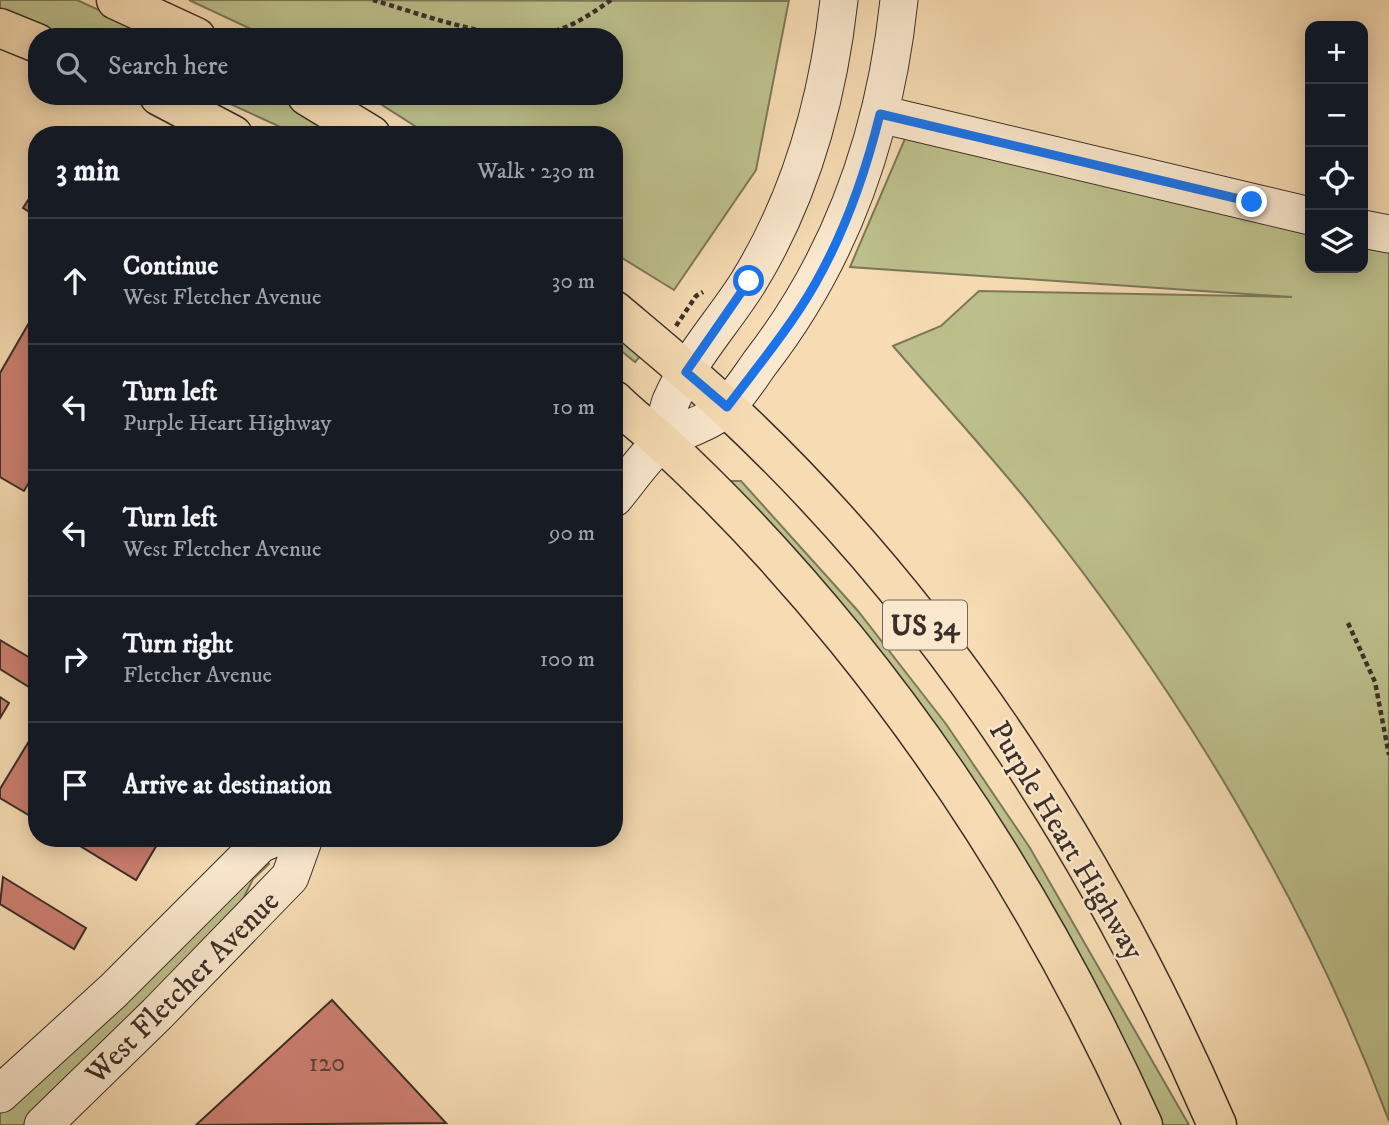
<!DOCTYPE html>
<meta charset="utf-8">
<style>
:root{--surface:#171b24;--page:#20242c;--text:#f1f3f6;--muted:#9ea1a6;--line:#363941}
body{margin:0;font-family:"IM FELL DW Pica",serif;background:var(--page);color:var(--text)}
.controls{position:absolute;right:21px;top:21px;display:grid;overflow:hidden;border-radius:14px;box-shadow:0 4px 18px #0003}
.controls button{width:63px;height:63px;display:grid;place-items:center;padding:0;border:0;border-bottom:2px solid var(--line);background:var(--surface);color:var(--text);font:35px sans-serif}
.stop{position:absolute;width:21px;height:21px;margin:-16px;border:5px solid #1a73e8;border-radius:50%;background:#fff}
.stop.end{background:#1a73e8;border-color:#fff;box-shadow:0 2px 7px #0008}
.list{margin:0;padding:0;list-style:none}
h2{display:flex;justify-content:space-between;align-items:center;height:91px;margin:0;padding:0 28px;font-size:30px}
h2 small{font-size:23px;font-weight:400;color:var(--muted)}
.list li{display:grid;grid-template-columns:46px 1fr auto;gap:21px;align-items:center;box-sizing:border-box;height:126px;padding:0 28px;border-top:2px solid var(--line)}
.list b{display:block;font-size:26px;white-space:nowrap}
.list p{margin:0;font-size:23px;white-space:nowrap;color:var(--muted)}
.list em{font-size:23px;font-style:normal;color:var(--muted)}
.icon{flex:none;width:38px;height:38px;fill:none;stroke:currentColor;stroke-width:2;stroke-linecap:round;stroke-linejoin:round}
.map{position:relative;flex:none;width:1389px;height:1125px;overflow:hidden}
.search{position:absolute;background:var(--surface);box-shadow:0 4px 18px #0003;left:28px;top:28px;width:595px;height:77px;display:flex;align-items:center;gap:18px;box-sizing:border-box;padding:0 24px;border-radius:28px;color:var(--muted);font-size:26px}
.panel{position:absolute;background:var(--surface);box-shadow:0 4px 18px #0003;left:28px;top:126px;width:595px;height:721px;border-radius:28px}
.map>svg:first-child{display:block}
</style>
<div class="map">
<svg width="1389" height="1125" viewBox="0 0 1389 1125">
<rect width="100%" height="100%" fill="#f7dcb3"/>
<filter id="stains"><feTurbulence type="fractalNoise" baseFrequency=".00286" numOctaves="4"/><feColorMatrix values="0 0 0 0 .2 0 0 0 0 .09 0 0 0 0 .02 0 0 0 .5 -.17"/></filter>
<radialGradient id="worn" r=".72"><stop offset=".6" stop-color="#630" stop-opacity="0"/><stop offset="1" stop-color="#630" stop-opacity=".3"/></radialGradient>
<path fill="#bdc08c" stroke="#7c785a" stroke-width="2" d="M0,0H77L158,37H65L0,10Z
M189,0L787,1L789,0L756,170L674,290L614,253V135H429L368,96H614V37H268Z
M213,96H276L343,135H298Z
M907,134L1310,231V268H1363V244L1389,250V1121C1305,898 1178,688 1028,502C985,449 938,398 893,346L941,326L979,291L1292,297L850,267Z
M614,331L642,354L635,362L614,345Z
M731,481H741L858,611L946,724L1030,848L1189,1125H1162L1087,969L730,485Z
M267,859L269,864L253,879L240,905L69,1083L23,1125H0V1112Z"/>
<path fill="#cc7f71" stroke="#3b3029" stroke-width="2" d="M36,188L37,189V217L23,208Z
M37,309V469L24,491L0,477V373Z
M37,566V585L29,580Z
M0,640L37,662V692L0,669Z
M0,697L9,703L0,718Z
M37,728V820L0,798V789Z
M67,838H161L136,880Z
M3,877L86,928L74,949L0,904Z
M332,1000L446,1123L196,1125Z"/>
<g fill="none" stroke-linecap="round" stroke-linejoin="round">
<defs>
<path id="secondary" d="M880,114L1310,216
M1363,229L1389,234
M662,442C665,429 666,414 671,401C690,357 724,321 749,281C801,196 828,98 839,0
M614,498C629,481 645,455 663,442C683,428 711,424 728,405C740,393 750,377 760,363C843,256 885,134 899,0
M0,1094L113,991L260,844L274,838
M43,1125L157,1014L290,877L304,838"/>
<path id="primary" d="M116,0L196,37
M0,28L37,43
M159,96L233,135
M307,96L371,135
M614,310C652,342 690,373 726,407C941,607 1101,857 1217,1125
M614,400C629,415 646,428 662,442C727,502 790,570 846,639C967,788 1064,950 1143,1125"/>
</defs>
<use href="#secondary" stroke="#3b3029" stroke-width="39"/>
<use href="#primary" stroke="#3b3029" stroke-width="41"/>
<path stroke="#3b3029" stroke-width="4.5" stroke-dasharray="5 3.5" stroke-linecap="butt" d="M373,0C418,13 497,43 543,34C569,29 590,15 611,0
M676,326L696,296L703,292
M1348,623L1375,682L1389,755"/>
<use href="#secondary" stroke="#fae8ce" stroke-width="37"/>
<use href="#primary" stroke="#f7dcb3" stroke-width="38"/>
</g>
<g fill="none" stroke-linecap="round" stroke-linejoin="round">
<path stroke="#1a73e8" stroke-width="9" d="M749,281L686,372L727,407C757,367 790,328 815,284C844,233 866,171 880,114L1252,202"/>
</g>
<g text-anchor="middle" stroke-width="5" stroke-linejoin="round" paint-order="stroke">
<g font-size="26" fill="#5f443b">
<text x="327" y="1071">120</text>
</g>
<rect fill="#fae8ce" stroke="#74675a" stroke-width="2" x="883" y="600.5" width="84" height="49" rx="5"/>
<g font-size="28" font-weight="bold" fill="#3b3029">
<text x="925" y="635">US 34</text>
</g>
<g font-size="30" fill="#3b3029" stroke="#fae8ce">
<text transform="translate(1067 840) rotate(59)" y="10">Purple Heart Highway</text>
<text transform="translate(182 987) rotate(-45)" y="10">West Fletcher Avenue</text>
</g>
</g>
<rect width="100%" height="100%" filter="url(#stains)"/>
<rect width="100%" height="100%" fill="url(#worn)"/>
</svg>
<div class="controls">
<button>+</button>
<button>−</button>
<button><svg class="icon" aria-label="locate" viewBox="0 0 24 24"><circle cx="12" cy="12" r="6"/><path d="M12 2v4M12 18v4M2 12h4M18 12h4"/></svg></button>
<button><svg class="icon" aria-label="layers" viewBox="0 0 24 24"><path d="M12 4l9 5-9 5-9-5zM3 14l9 5 9-5"/></svg></button>
</div>
<div class="stop" style="left:749px;top:281px"></div>
<div class="stop end" style="left:1252px;top:202px"></div>
<div class="search"><svg class="icon" aria-label="search" viewBox="0 0 24 24"><circle cx="10" cy="10" r="6"/><path d="M15 15l6 6"/></svg>Search here</div>
<section class="panel">
<h2>3 min<small>Walk · 230 m</small></h2>
<ul class="list">
<li><svg class="icon" aria-label="ahead" viewBox="0 0 24 24"><path d="M12 20V5M6 11l6-6 6 6"/></svg><div><b>Continue</b><p>West Fletcher Avenue</p></div><em>30 m</em></li>
<li><svg class="icon" aria-label="left" viewBox="0 0 24 24"><path d="M17 20v-9H6M10 6l-5 5 5 5"/></svg><div><b>Turn left</b><p>Purple Heart Highway</p></div><em>10 m</em></li>
<li><svg class="icon" aria-label="left" viewBox="0 0 24 24"><path d="M17 20v-9H6M10 6l-5 5 5 5"/></svg><div><b>Turn left</b><p>West Fletcher Avenue</p></div><em>90 m</em></li>
<li><svg class="icon" aria-label="right" viewBox="0 0 24 24"><path d="M7 20v-9h11M14 6l5 5-5 5"/></svg><div><b>Turn right</b><p>Fletcher Avenue</p></div><em>100 m</em></li>
<li><svg class="icon" aria-label="arrive" viewBox="0 0 24 24"><path d="M6 21V4h12l-3 4 3 4H6"/></svg><div><b>Arrive at destination</b></div></li>
</ul>
</section>
</div>
